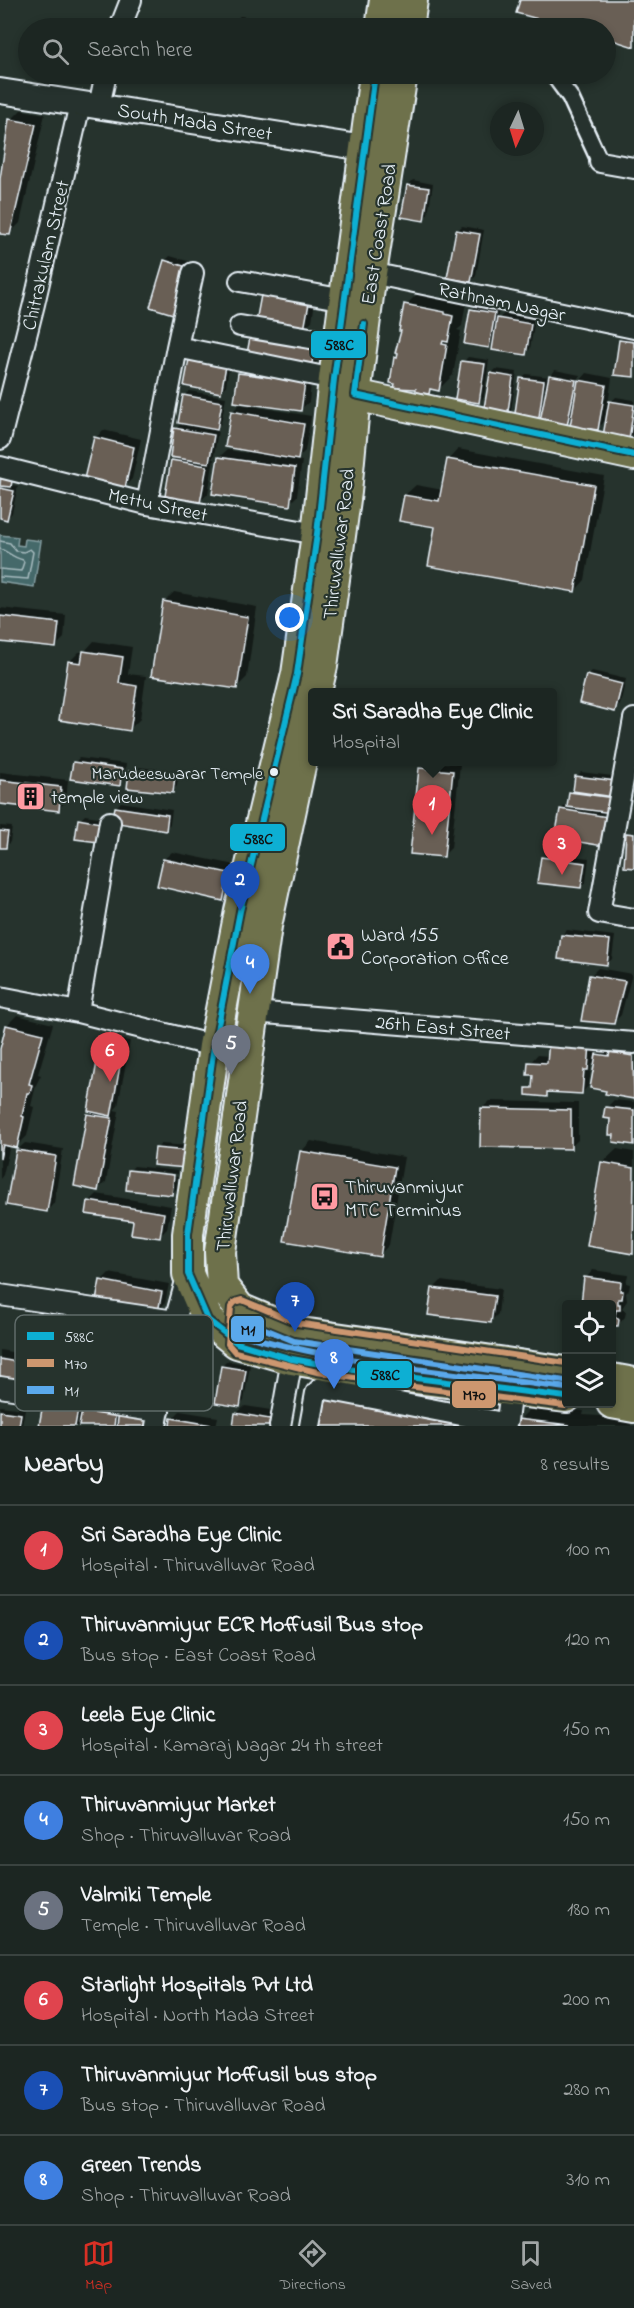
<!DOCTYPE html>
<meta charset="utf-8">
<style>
:root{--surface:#1c2622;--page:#29322f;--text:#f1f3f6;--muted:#a0a5a5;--line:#3a4340;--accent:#d93025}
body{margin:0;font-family:"Indie Flower",sans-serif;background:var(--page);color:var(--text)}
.controls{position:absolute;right:18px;bottom:18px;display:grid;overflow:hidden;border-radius:6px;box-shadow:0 3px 9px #0003}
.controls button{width:54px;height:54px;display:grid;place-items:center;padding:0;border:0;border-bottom:2px solid var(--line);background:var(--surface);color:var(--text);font:30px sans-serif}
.compass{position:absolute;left:490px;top:102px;width:54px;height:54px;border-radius:50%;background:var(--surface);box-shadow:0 3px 9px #0003;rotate:184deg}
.you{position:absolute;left:290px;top:618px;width:21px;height:21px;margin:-15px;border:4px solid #fff;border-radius:50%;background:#1a73e8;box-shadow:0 0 0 9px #1a73e833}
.badge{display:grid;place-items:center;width:39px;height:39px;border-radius:50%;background:var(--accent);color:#fff;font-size:20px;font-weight:700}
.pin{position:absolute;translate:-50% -50px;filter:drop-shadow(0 2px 3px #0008)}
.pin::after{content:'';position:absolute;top:32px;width:21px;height:18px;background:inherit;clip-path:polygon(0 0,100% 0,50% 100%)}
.popup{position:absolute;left:308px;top:688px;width:249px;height:78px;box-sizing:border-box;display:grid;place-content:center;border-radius:6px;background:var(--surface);filter:drop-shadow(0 2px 4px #0005);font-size:20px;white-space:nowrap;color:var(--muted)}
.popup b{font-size:22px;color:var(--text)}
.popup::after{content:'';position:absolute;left:50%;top:100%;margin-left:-12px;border:12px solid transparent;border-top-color:var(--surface)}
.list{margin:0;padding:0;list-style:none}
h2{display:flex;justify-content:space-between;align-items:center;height:78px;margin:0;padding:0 24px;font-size:26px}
h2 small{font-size:20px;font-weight:400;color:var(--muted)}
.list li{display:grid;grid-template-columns:39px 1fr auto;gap:18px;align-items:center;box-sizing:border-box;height:90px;padding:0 24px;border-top:2px solid var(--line)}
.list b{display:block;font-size:22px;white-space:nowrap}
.list p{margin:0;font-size:20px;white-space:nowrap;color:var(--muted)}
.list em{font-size:20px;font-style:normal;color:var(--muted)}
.icon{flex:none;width:33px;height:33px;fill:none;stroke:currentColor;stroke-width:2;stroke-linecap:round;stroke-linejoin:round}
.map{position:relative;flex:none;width:634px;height:1426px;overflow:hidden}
.search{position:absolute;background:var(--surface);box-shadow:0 3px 9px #0003;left:18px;right:18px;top:18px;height:66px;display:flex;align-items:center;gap:15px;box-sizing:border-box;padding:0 21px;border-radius:33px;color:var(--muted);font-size:22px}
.sheet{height:798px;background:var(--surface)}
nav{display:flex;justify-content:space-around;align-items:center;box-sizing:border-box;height:84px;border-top:2px solid var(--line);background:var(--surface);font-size:16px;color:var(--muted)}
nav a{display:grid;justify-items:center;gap:3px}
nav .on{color:var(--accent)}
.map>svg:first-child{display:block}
</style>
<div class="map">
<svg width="634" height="1426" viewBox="0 0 634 1426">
<rect width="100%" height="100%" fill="#26332d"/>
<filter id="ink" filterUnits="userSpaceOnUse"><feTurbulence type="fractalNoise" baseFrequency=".0167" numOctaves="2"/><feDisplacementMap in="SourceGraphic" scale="12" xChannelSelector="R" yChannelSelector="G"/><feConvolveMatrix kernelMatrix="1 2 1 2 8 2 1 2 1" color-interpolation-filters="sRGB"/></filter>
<g filter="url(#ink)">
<path fill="#45696a" stroke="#869fa3" stroke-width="1.5" d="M0,535L18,537L17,545L24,546L25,539L41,541L34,587L0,582Z"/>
<path fill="#0007" d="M522,0H634V45L606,37V28H576L518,12Z
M240,16L261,19L260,28H234L235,21Z
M21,110L45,114L20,223L9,234L0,232V188L11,120Z
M413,180L433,184L428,214L423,219L408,185Z
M462,226L484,230L476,276L471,281L457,231Z
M170,256L191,262L178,307L173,312L165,261Z
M270,288L316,295L312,321L304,328L262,296Z
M420,291L466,302L462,326L457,330L461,331L453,375L439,389L433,388L429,392L396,358L401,353L406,305Z
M477,305L499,309L497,320L504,314L535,319L530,349L525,354L495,340L489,347L472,310Z
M260,325L322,336L318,360L311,368Z
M625,335L634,336V376L620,340Z
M192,354L231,356L226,386L221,391Z
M468,357L489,360L484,397L479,402L463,362Z
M247,366L312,375L309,402L301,409L240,374Z
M496,369L517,372L511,411L506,416L491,374Z
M555,370L580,375L578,383L587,373L612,378L608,405L616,397L634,400V433L628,439L608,418L597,429L573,417L566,424L540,419L537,422L521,379L526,374L550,377Z
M189,391L226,397L221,423L215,430H218L214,456L211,459H214L208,494L200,501L172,461L177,456L176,429L182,423L184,396Z
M240,404L311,416L305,451L296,460L302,461L297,496L289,504L219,457L227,450L247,453L232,412Z
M103,430L141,439L132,479L124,487L96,438Z
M458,449L604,476L585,580L575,591L436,526L405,495L416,485L443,490L448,460Z
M14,473L11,485L18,486L12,513L7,518L0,516V484Z
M174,592L257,607L247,677L237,687L164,602Z
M0,608L66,615L64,638L56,646L0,640Z
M94,641L132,647L128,674L146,676L140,719L130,729L69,662L79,652H84Z
M592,671L626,679L620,705L615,710L587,676Z
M79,758L126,764L124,779L119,784L74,763Z
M427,762L460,764L451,848L443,856L421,768Z
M136,767L179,771L177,786L172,791L131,772Z
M0,772L68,780L66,802L58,809L0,802Z
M581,772L620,777L610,837L561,809L569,802L571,793L575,788L576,777Z
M121,802L172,810L170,824L165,829L116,807Z
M85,815L105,818L103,836L80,820Z
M0,826L12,827L10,842L5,847L0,846Z
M172,852L236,865L230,891L222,899L164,859Z
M547,853L589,858L586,882L581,887L542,858Z
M567,930L615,936L612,959L607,964L562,935Z
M598,968L632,974L621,1015L614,1022L591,975Z
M17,1015L53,1024L38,1074L41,1075L36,1085L31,1106L34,1107L27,1136L17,1146L10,1145L3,1175L0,1179V1060L7,1025Z
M105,1037L130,1041L118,1106L114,1110L119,1111L106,1182L98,1189L89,1114L92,1111L100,1055L98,1044Z
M597,1037L596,1056L605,1047H634V1097L607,1093L596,1060L591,1066L589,1085L582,1093L551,1090L547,1095L528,1089L534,1082L535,1074L530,1063L537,1055L549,1056Z
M614,1100L634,1102V1143L612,1118L606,1108Z
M490,1101L578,1103V1140L570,1148L482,1108Z
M311,1141L404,1157L389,1245L379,1255L301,1152Z
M25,1143L63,1149L54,1203L47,1211L17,1150Z
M161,1144L192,1146L191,1161L156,1149Z
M617,1149L634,1152L633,1252L602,1163Z
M134,1166L178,1171V1174L131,1169V1172L178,1177L177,1188L172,1193L127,1189L129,1171Z
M97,1194L171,1206L167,1229L159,1237L135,1220L89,1202Z
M593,1270L628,1275L626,1283L630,1284L629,1290L626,1293L627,1301L622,1308L626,1312L625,1317L612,1332V1304H582L586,1278Z
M109,1273L169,1284L165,1303L157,1311L101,1281Z
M441,1281L501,1289L498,1314L490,1322L433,1289Z
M97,1311L95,1326L90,1331L62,1327Z
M125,1332L169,1339L158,1355L156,1368L151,1373L118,1355L124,1349L120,1337Z
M0,1350L46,1358L41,1381L34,1389L0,1383Z
M227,1361L250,1365L244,1401L239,1406L222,1366Z
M197,1369L208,1371L204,1401L199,1406L174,1375L179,1370L194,1373Z
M127,1381L158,1385L156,1397L122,1386Z
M335,1381L389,1387V1391L455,1402L458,1399L477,1403L476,1406L486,1407L489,1405L502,1407L510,1426H315Z
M92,1398L154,1426H41L46,1399Z
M0,1406L25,1409L22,1426H0Z
M245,1406L277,1411L274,1426H235L237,1413Z
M533,1406L584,1411L583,1415L618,1417V1420L631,1421V1426H518L519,1420Z
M180,1411L218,1417L216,1426H171L172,1419Z"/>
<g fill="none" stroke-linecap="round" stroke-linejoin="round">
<path stroke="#a7bbbf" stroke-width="1.5" d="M0,541L10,543L16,551L24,552L30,549L33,552L28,579L0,577
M0,549C6,550 11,557 23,560L24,562L21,571L0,569"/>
</g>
<path fill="#695e54" stroke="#e8f1f8" stroke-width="1.5" d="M520,0H634V47L606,38V28H571L516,13Z
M233,21L257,24L256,28H232Z
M9,119L36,124L10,235L0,234V179Z
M407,185L429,188L424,221L401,217Z
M456,230L480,234L471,282L447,278Z
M164,260L187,267L173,314L150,307Z
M261,295L309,303L304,330L256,322Z
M404,304L445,312V314L453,316L448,342L443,341L442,344L447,345L439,391L430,389L429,394L416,392V389L394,388L395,384L390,383L394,357L397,358L398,354L395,353L401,331H399Z
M470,309L495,313L489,348L464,344Z
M497,318L531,324L526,355L492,350Z
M251,332L315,343L311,370L246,359Z
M619,340L634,342V377L614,375Z
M190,354L227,360L221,393L184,386Z
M461,361L485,364L479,403L455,399Z
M238,373L305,382L301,411L234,402Z
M490,373L513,377L507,418L483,414Z
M549,375L576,380L567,426L540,421Z
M520,378L544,381L538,424L514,420Z
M578,380L606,385L598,430L570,426Z
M183,395L222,402L217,430L178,423Z
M609,401L634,405L629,440L603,436Z
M231,411L304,424L298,460L225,447Z
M174,428L214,435L209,463L170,457Z
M94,437L134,447L125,488L84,479Z
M218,457L295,468L290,506L212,494Z
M447,459L594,485L575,592L428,566L435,527L399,521L404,495L439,501Z
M171,460L207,466L200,503L165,496Z
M1,474L13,475L11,487L0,486Z
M0,488L14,491L7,520L0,518Z
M163,601L248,617L237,689L151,676Z
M0,616L59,623L56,648L0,642Z
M83,651L123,657L119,683L137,686L130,731L59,720L68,661L81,663Z
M586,675L622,684L615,712L579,703Z
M73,762L122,769L120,786L70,779Z
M419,768L453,771L444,857L410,854Z
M129,771L175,776L173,793L127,788Z
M575,776L616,781L614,797L573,791Z
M0,780L61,787L59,811L0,804Z
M569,792L614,798L612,813L567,807Z
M115,807L168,815L166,831L112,822Z
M560,809L608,817L603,846L555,838Z
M78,819L101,823L98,842L75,839Z
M0,831L8,832L6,848H0Z
M626,833L634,834V868L624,867Z
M541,857L585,863L581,888L537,883Z
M163,859L229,873L223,901L157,886Z
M561,935L610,940L607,965L558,959Z
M589,975L625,981L614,1024L581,1021Z
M6,1025L43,1034L29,1084L32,1085L30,1093H27L22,1116L24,1117L17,1148L3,1145L0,1159V1049Z
M549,1041L590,1044L588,1070H584L582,1094L547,1092V1097L526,1095V1088H532L533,1075H527L528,1062L547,1063Z
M96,1044L123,1049L111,1116L88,1111L98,1057L94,1056Z
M610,1052L633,1056L634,1099L605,1094L606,1091L590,1088L596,1054L609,1056Z
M226,1059L241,1061L237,1090L221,1088Z
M605,1107L634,1110V1145L613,1142L614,1135H609L610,1119L603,1118Z
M481,1108L571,1110V1149L480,1147Z
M87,1114L112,1118L98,1191L74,1186Z
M155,1148L188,1151L186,1168L153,1165Z
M16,1150L56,1156L47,1212L6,1205Z
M300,1151L395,1167L380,1257L284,1241Z
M601,1162L634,1168L633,1254L587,1246Z
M128,1170L174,1175L172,1195L126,1190Z
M88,1201L164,1213L160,1238L131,1234L133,1221L86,1214Z
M584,1277L621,1282L620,1291H623L622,1299H618V1304H620V1310H616L615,1316L619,1320L618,1326H614L612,1334V1304H581Z
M100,1280L162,1292L158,1312L96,1301Z
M432,1288L495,1296L491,1323L428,1315Z
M62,1312L93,1315L91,1332L60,1329Z
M119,1336L164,1344L162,1357L116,1349Z
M117,1354L154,1360L151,1375L114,1368Z
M0,1359L39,1366L34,1391L0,1384Z
M221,1366L246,1370L240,1407L215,1403Z
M172,1374L190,1377L191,1374L204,1376L199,1407L168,1403Z
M121,1385L154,1390L152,1403L119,1398Z
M319,1395L493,1426H314Z
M44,1398L79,1404L75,1426H39Z
M83,1405L116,1411L114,1426H79Z
M0,1411L21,1414L19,1426H0Z
M119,1411L152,1417L151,1426H117Z
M235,1413L270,1419L269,1426H233Z
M171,1418L211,1425V1426H170Z
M517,1419L570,1425L517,1426Z"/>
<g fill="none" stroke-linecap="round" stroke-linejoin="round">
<defs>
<path id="pedestrian" d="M553,74L570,97L600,162"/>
<path id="minor" d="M120,28L131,0
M99,106L106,74
M600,162L634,168
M371,273L634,328
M240,281L345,300
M240,326L339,343
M177,347L334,379
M0,439L34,304L80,104
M0,467L147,504L317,534
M147,504L177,347L193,273
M634,719L599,913L634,919
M0,997L78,1012L214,1046
M78,1012L110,822
M253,1012L634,1043
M0,1295L175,1321
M0,1387L159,1412
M156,1426L175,1321L188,1274
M280,1426L292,1359
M310,1426L316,1393L321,1388L503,1423L507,1421L511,1389"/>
<path id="tertiary" d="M0,91L383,151"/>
<path id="primary" d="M381,28L385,0
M408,28L412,0
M375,74L334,379L317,534L297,674L240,911L214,1046L188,1234V1274L208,1320L237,1343L292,1359L360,1371L566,1397
M355,395L634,455
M316,692L322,666L346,492L355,395L371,273L402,74
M312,710L266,926L220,1252L222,1286L240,1309L295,1332L566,1372
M612,1379L634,1383
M612,1403L634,1407"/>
</defs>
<use href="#pedestrian" stroke="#e8f1f8" stroke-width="20"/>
<use href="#minor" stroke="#e8f1f8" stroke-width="24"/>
<use href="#tertiary" stroke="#e8f1f8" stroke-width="28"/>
<use href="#primary" stroke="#e8f1f8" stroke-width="34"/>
<use href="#pedestrian" stroke="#26332d" stroke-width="15"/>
<use href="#minor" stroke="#26332d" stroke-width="20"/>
<use href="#tertiary" stroke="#26332d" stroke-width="24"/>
<use href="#primary" stroke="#6e714b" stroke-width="30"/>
<defs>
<path id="bus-1" d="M375,74L334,379L317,534L297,674L240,911L214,1046L188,1234V1274L208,1320L237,1343L292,1359L360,1371L566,1397
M364,324L355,395L634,455"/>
<path id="bus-2" d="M565,1406L399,1385L317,1372L235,1352L228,1344L231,1307L235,1302L242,1300L297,1323L566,1363"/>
<path id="bus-3" d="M565,1381L294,1341L248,1322L247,1336C351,1366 459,1373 566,1388"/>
</defs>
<use href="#bus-1" stroke="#26332d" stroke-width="10"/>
<use href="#bus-2" stroke="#26332d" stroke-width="10"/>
<use href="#bus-3" stroke="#26332d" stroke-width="10"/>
<use href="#bus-1" stroke="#0dafd3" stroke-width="6"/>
<use href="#bus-2" stroke="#cd976f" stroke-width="6"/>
<use href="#bus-3" stroke="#5aa8eb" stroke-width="6"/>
</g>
</g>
<defs>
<symbol id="building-square" viewBox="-11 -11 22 22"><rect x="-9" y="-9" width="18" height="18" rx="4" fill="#ff9aa2" stroke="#26332d"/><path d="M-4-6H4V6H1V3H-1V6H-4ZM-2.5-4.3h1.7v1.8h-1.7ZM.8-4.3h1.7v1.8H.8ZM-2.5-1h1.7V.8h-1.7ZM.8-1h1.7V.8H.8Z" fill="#111"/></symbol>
<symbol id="civic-square" viewBox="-11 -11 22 22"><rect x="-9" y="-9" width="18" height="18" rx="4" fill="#ff9aa2" stroke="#26332d"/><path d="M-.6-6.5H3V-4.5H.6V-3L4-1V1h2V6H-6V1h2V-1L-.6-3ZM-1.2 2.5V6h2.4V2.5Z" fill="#111"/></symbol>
<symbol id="bus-square" viewBox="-11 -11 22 22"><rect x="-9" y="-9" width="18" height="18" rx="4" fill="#ff9aa2" stroke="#26332d"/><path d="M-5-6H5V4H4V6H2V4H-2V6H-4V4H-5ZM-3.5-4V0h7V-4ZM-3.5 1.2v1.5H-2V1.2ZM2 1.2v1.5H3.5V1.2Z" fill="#111"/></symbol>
</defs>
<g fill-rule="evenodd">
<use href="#building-square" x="14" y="780" width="33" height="33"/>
<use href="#civic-square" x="324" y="930" width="33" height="33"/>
<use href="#bus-square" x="308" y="1180" width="33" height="33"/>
</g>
<circle fill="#e8f1f8" stroke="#26332d" stroke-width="2" cx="274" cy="772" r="5"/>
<g text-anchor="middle" stroke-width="4.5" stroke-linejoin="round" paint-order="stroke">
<g font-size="18" fill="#e8f1f8" stroke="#26332d" text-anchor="end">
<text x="263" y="779">Marudeeswarar Temple</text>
</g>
<g font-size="20" fill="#e8f1f8" stroke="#26332d">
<text transform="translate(195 121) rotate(9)" y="7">South Mada Street</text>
<text transform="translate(378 234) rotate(-81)" y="7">East Coast Road</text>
<text transform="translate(45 255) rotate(-77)" y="7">Chitrakulam Street</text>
<text transform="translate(502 301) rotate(12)" y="7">Rathnam Nagar</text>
<text transform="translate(158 504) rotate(12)" y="7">Mettu Street</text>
<text transform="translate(338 544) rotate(-83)" y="7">Thiruvalluvar Road</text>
<text transform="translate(443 1027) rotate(5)" y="7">26th East Street</text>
<text transform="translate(231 1176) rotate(-83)" y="7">Thiruvalluvar Road</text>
</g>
<g font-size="20" fill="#e8f1f8" stroke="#26332d" text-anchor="start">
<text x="51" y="803">temple view</text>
<text x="361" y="941">Ward 155<tspan x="361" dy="23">Corporation Office</tspan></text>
<text x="345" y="1193">Thiruvanmiyur<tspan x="345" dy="23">MTC Terminus</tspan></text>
</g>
</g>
<rect x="15" y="1315" width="198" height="96" rx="9" fill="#26332d" stroke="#606c6a" stroke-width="1.5"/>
<rect x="27" y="1332" width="27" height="8" fill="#0dafd3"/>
<rect x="27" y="1359" width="27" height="8" fill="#cd976f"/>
<rect x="27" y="1386" width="27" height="8" fill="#5aa8eb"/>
<g font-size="16" fill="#e8f1f8">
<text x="64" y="1342">588C</text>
<text x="64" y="1369">M70</text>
<text x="64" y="1396">M1</text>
</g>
<g stroke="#26332d" stroke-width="2">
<rect x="310" y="330" width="57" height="29" rx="6" fill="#0dafd3"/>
<rect x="229" y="823" width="57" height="29" rx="6" fill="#0dafd3"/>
<rect x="230" y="1315" width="35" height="28" rx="6" fill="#5aa8eb"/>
<rect x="356" y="1360" width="57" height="29" rx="6" fill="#0dafd3"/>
<rect x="451" y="1380" width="46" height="29" rx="6" fill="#cd976f"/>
</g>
<g font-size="16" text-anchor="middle" font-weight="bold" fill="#111">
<text x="339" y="350">588C</text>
<text x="258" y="844">588C</text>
<text x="248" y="1335">M1</text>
<text x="385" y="1380">588C</text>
<text x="474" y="1400">M70</text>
</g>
</svg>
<div class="controls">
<button><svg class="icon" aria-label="locate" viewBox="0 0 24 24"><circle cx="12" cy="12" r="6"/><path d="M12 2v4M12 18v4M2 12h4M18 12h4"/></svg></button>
<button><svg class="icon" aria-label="layers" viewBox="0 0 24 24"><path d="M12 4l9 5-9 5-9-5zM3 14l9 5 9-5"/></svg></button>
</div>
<svg class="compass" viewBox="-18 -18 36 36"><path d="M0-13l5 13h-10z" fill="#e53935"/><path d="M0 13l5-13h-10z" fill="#a0a5a5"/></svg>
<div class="you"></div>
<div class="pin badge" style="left:432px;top:835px;background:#e0444e">1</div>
<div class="popup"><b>Sri Saradha Eye Clinic</b>Hospital</div>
<div class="pin badge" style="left:240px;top:911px;background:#1a4fb4">2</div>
<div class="pin badge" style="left:562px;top:875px;background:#e0444e">3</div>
<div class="pin badge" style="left:250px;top:994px;background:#3f7fe0">4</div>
<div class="pin badge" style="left:231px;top:1075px;background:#6b7280">5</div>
<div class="pin badge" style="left:110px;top:1082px;background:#e0444e">6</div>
<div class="pin badge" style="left:295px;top:1332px;background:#1a4fb4">7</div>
<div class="pin badge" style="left:334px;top:1389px;background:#3f7fe0">8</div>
<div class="search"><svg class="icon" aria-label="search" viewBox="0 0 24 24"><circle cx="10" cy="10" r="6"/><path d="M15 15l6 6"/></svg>Search here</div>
</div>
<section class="sheet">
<h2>Nearby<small>8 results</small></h2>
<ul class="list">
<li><span class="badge" style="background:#e0444e">1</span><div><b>Sri Saradha Eye Clinic</b><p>Hospital · Thiruvalluvar Road</p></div><em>100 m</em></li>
<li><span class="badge" style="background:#1a4fb4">2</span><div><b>Thiruvanmiyur ECR Moffusil Bus stop</b><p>Bus stop · East Coast Road</p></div><em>120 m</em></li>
<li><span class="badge" style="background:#e0444e">3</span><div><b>Leela Eye Clinic</b><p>Hospital · Kamaraj Nagar 24 th street</p></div><em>150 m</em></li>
<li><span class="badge" style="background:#3f7fe0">4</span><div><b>Thiruvanmiyur Market</b><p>Shop · Thiruvalluvar Road</p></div><em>150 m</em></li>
<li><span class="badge" style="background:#6b7280">5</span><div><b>Valmiki Temple</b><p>Temple · Thiruvalluvar Road</p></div><em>180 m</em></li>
<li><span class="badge" style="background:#e0444e">6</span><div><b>Starlight Hospitals Pvt Ltd</b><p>Hospital · North Mada Street</p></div><em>200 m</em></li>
<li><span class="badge" style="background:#1a4fb4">7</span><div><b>Thiruvanmiyur Moffusil bus stop</b><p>Bus stop · Thiruvalluvar Road</p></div><em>280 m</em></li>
<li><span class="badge" style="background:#3f7fe0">8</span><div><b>Green Trends</b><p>Shop · Thiruvalluvar Road</p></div><em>310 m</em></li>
</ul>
</section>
<nav>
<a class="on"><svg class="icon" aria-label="map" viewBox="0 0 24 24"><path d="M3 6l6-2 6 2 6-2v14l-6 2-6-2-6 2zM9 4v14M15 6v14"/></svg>Map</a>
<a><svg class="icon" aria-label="directions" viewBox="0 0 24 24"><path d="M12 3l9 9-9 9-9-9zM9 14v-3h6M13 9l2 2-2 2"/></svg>Directions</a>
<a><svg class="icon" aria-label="saved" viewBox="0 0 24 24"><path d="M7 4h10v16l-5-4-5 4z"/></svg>Saved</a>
</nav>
